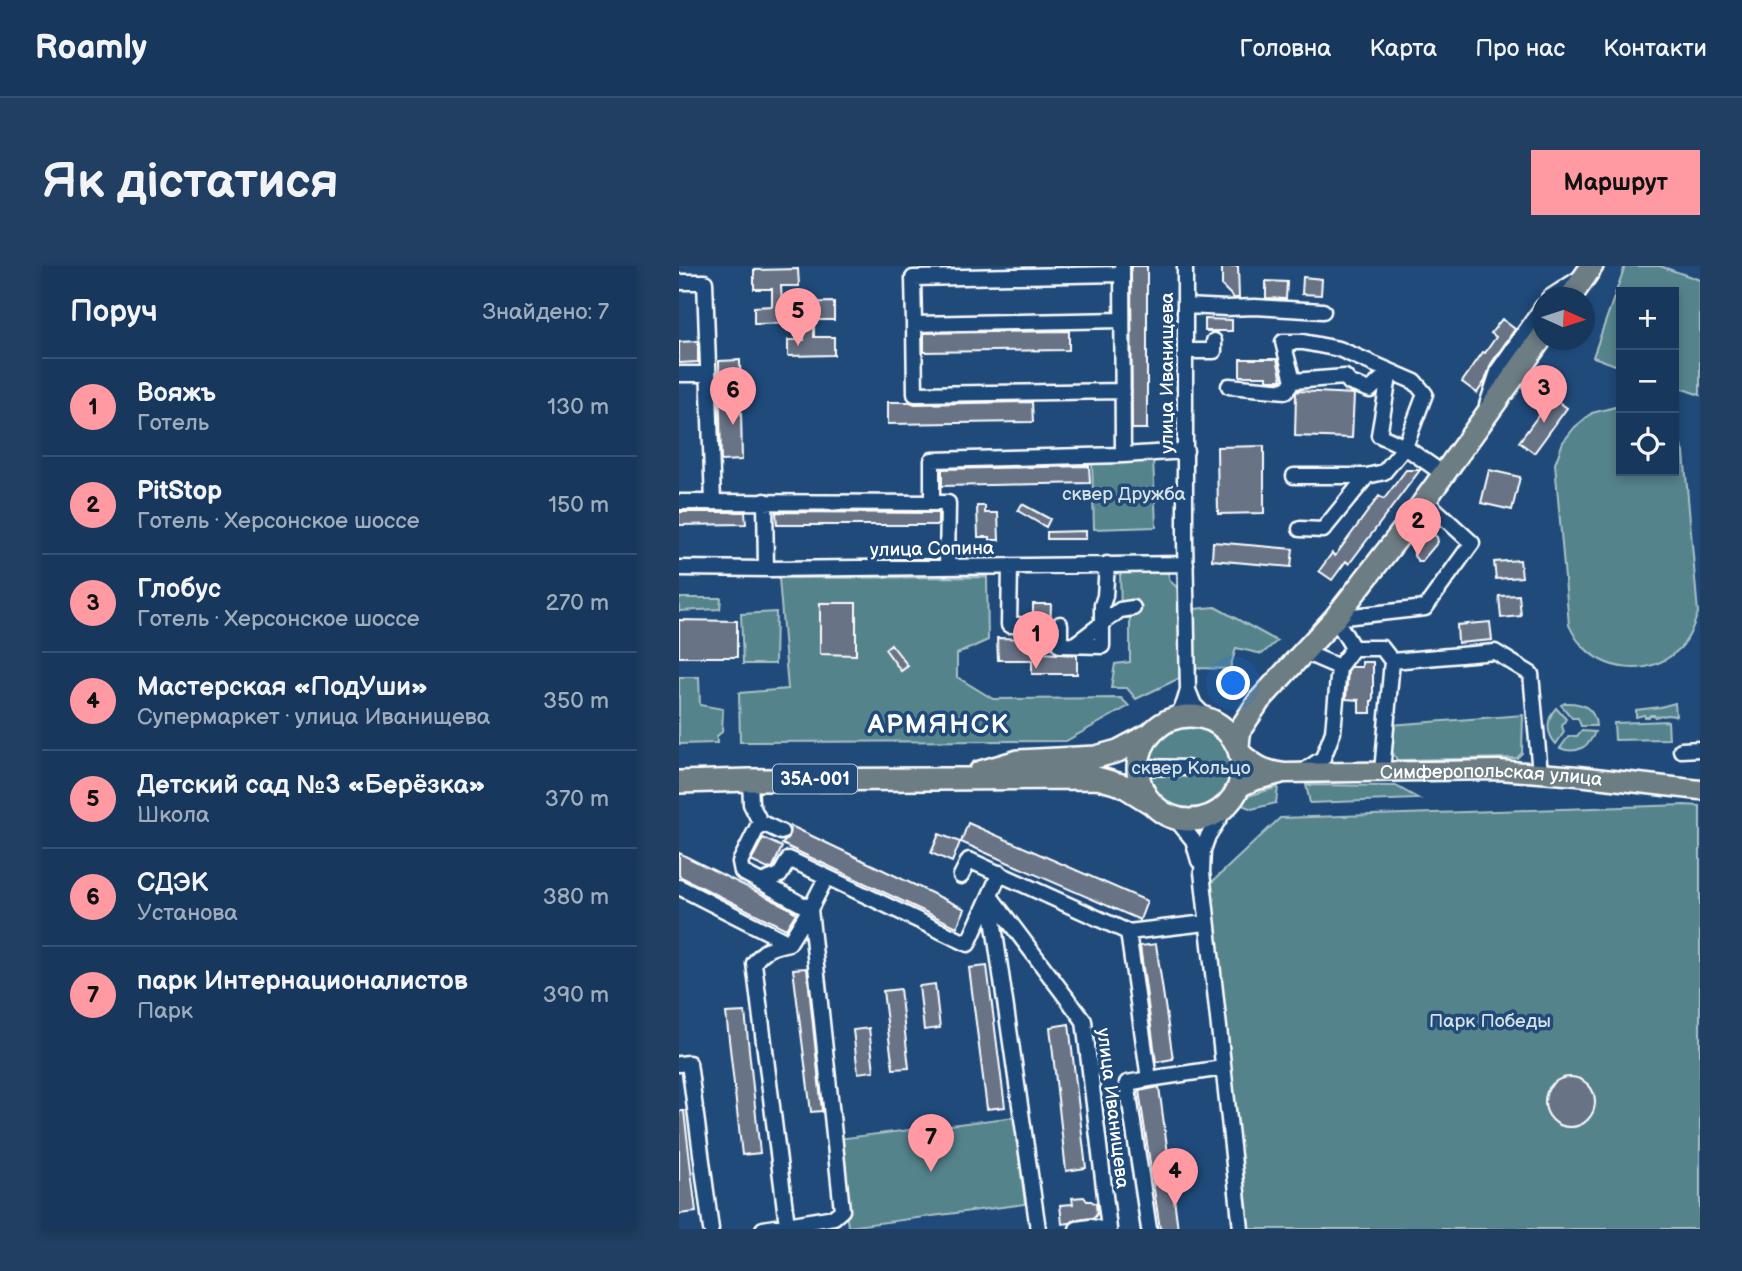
<!DOCTYPE html>
<html lang="uk">
<meta charset="utf-8">
<style>
:root{--surface:#17385c;--page:#203f62;--text:#f1f3f6;--muted:#9eacbb;--line:#365272;--accent:#ff9aa2}
body{margin:0;font-family:"Balsamiq Sans",sans-serif;background:var(--page);color:var(--text)}
.controls{position:absolute;right:21px;top:21px;display:grid;overflow:hidden;border-radius:0px;box-shadow:0 4px 10px #0003}
.controls button{width:63px;height:63px;display:grid;place-items:center;padding:0;border:0;border-bottom:2px solid var(--line);background:var(--surface);color:var(--text);font:35px sans-serif}
.compass{position:absolute;left:853px;top:21px;width:63px;height:63px;border-radius:50%;background:var(--surface);box-shadow:0 4px 10px #0003;rotate:93deg}
.you{position:absolute;left:555px;top:418px;width:24px;height:24px;margin:-18px;border:5px solid #fff;border-radius:50%;background:#1a73e8;box-shadow:0 0 0 10px #1a73e833}
.badge{display:grid;place-items:center;width:46px;height:46px;border-radius:50%;background:var(--accent);color:#111;font-size:23px;font-weight:700}
.pin{position:absolute;translate:-50% -58px;filter:drop-shadow(0 2px 4px #0008)}
.pin::after{content:'';position:absolute;top:37px;width:24px;height:21px;background:inherit;clip-path:polygon(0 0,100% 0,50% 100%)}
.list{margin:0;padding:0;list-style:none}
h2{display:flex;justify-content:space-between;align-items:center;height:91px;margin:0;padding:0 28px;font-size:30px}
h2 small{font-size:23px;font-weight:400;color:var(--muted)}
.list li{display:grid;grid-template-columns:46px 1fr auto;gap:21px;align-items:center;box-sizing:border-box;height:98px;padding:0 28px;border-top:2px solid var(--line)}
.list b{display:block;font-size:26px;white-space:nowrap}
.list p{margin:0;font-size:23px;white-space:nowrap;color:var(--muted)}
.list em{font-size:23px;font-style:normal;color:var(--muted)}
.icon{flex:none;width:38px;height:38px;fill:none;stroke:currentColor;stroke-width:2;stroke-linecap:round;stroke-linejoin:round}
.map{position:relative;flex:none;width:1021px;height:963px;overflow:hidden;border-radius:0px}
header{display:flex;align-items:center;gap:42px;box-sizing:border-box;height:98px;padding:0 35px;background:var(--surface);border-bottom:2px solid var(--line)}
header strong{font-size:33px}
nav{display:flex;gap:38px;margin-inline-start:auto;font-size:24px}
.intro{display:flex;align-items:center;justify-content:space-between;box-sizing:border-box;height:168px;padding:0 42px}
h1{margin:0;font-size:49px}
.button{padding:18px 32px;border-radius:0px;background:var(--accent);color:#111;font-size:24px;font-weight:700}
main{display:flex;gap:42px;padding:0 42px}
aside{flex:1;background:var(--surface);border-radius:0px;box-shadow:0 4px 10px #0003}
.map>svg:first-child{display:block}
</style>
<header>
<strong>Roamly</strong>
<nav><a>Головна</a><a>Карта</a><a>Про нас</a><a>Контакти</a></nav>
</header>
<div class="intro"><h1>Як дістатися</h1><a class="button">Маршрут</a></div>
<main>
<aside>
<h2>Поруч<small>Знайдено: 7</small></h2>
<ul class="list">
<li><span class="badge">1</span><div><b>Вояжъ</b><p>Готель</p></div><em>130 m</em></li>
<li><span class="badge">2</span><div><b>PitStop</b><p>Готель · Херсонское шоссе</p></div><em>150 m</em></li>
<li><span class="badge">3</span><div><b>Глобус</b><p>Готель · Херсонское шоссе</p></div><em>270 m</em></li>
<li><span class="badge">4</span><div><b>Мастерская «ПодУши»</b><p>Супермаркет · улица Иванищева</p></div><em>350 m</em></li>
<li><span class="badge">5</span><div><b>Детский сад №3 «Берёзка»</b><p>Школа</p></div><em>370 m</em></li>
<li><span class="badge">6</span><div><b>СДЭК</b><p>Установа</p></div><em>380 m</em></li>
<li><span class="badge">7</span><div><b>парк Интернационалистов</b><p>Парк</p></div><em>390 m</em></li>
</ul>
</aside>
<div class="map">
<svg width="1021" height="963" viewBox="0 0 1021 963">
<rect width="100%" height="100%" fill="#1f4a7a"/>
<filter id="ink" filterUnits="userSpaceOnUse"><feTurbulence type="fractalNoise" baseFrequency=".0143" numOctaves="2"/><feDisplacementMap in="SourceGraphic" scale="14" xChannelSelector="R" yChannelSelector="G"/><feConvolveMatrix kernelMatrix="1 2 1 2 8 2 1 2 1" color-interpolation-filters="sRGB"/></filter>
<g filter="url(#ink)">
<path fill="#55838c" stroke="#aac1c6" stroke-width="2" d="M946,0H981L1021,14V129L995,120V26H942V101L914,91Z
M936,141H942V205H995V167L1005,186L1019,347C1014,361 1009,376 998,385C969,411 925,406 901,377C896,372 893,365 890,359L876,198L884,176L896,161L913,147Z
M474,192L477,261L415,263L413,194Z
M441,303H488L491,315L502,325L503,411L457,433L448,422H432L436,398L451,396V352H442Z
M308,311L309,374L278,388V411L314,433L442,432L450,440L387,475L61,476L60,427L109,423L100,312Z
M0,332H42L41,343L0,345Z
M536,341L598,375L583,388L557,382L551,403L516,402L515,343Z
M97,346L96,398H64L62,348Z
M0,411H20L21,439L44,443L43,466L38,470V477L0,478Z
M886,437C903,436 916,442 917,460H902L899,452H893L882,439Z
M996,437L997,450L988,449L984,450L983,449L976,451L975,449H971L970,451H966L965,449L957,451V444L981,441Z
M877,442L887,453L883,460L885,466L877,478C867,467 867,453 877,442Z
M844,449L843,487L838,492L718,494L711,482V459Z
M989,455L990,473L936,474L935,457Z
M468 501a44 44 0 1 1 88 0a44 44 0 1 1-88 0Z
M902,465L916,466C910,481 897,489 881,482L890,470H898Z
M627,519L717,520L740,533L631,537Z
M599,521L597,537L573,543L563,539L566,531Z
M1006,539L1021,540V963H570L531,618L601,552Z
M335,851L346,938L169,961L158,873Z"/>
<path fill="#677386" stroke="#fff" stroke-width="2" d="M452,0H468V163H453Z
M543,0H559L560,32H555L543,20Z
M119,3L120,20H102L103,37L155,36V54H135V71H155V89L109,90V74H125V57L75,58V41L93,40V23H75V4Z
M624,11L643,13L642,29L623,28Z
M587,15L608,16L607,33L587,32Z
M526,53L553,54V65H526Z
M823,53L836,63L812,98L806,115L798,127L783,116L804,86L806,87L817,71L812,67Z
M390,65V84L245,86V67Z
M19,75V96L0,97V76Z
M561,93H598L603,114H588V110H561Z
M61,94L63,194L42,195L40,95Z
M618,125L675,128L673,172L616,170L617,127Z
M873,131L888,142L855,187L840,176Z
M209,136H231L236,138L353,136L354,156L209,158Z
M585,180V247L539,248L538,181Z
M410,200L411,217L263,220V203Z
M727,204H741L670,298L667,295L653,314L640,305L653,287L656,290L700,230L705,233Z
M810,204L841,211L833,244L802,237Z
M343,238L371,253L367,261L339,245Z
M298,240H306V247H319L320,274H311V271H299Z
M0,246H66L67,258L0,259Z
M97,246L259,247V259H98Z
M407,265V273H368V266Z
M754,268L758,271L759,276L743,295H739L735,290V285L748,269Z
M534,276L614,283L612,301L533,294Z
M841,294L843,311L817,313L815,296Z
M840,329L842,350L822,352L820,330Z
M141,337H177V389L141,388Z
M354,338H372L371,367H363V387L398,389V408H353V394H319L318,372L354,373Z
M0,354L58,355V391H0Z
M811,356L813,374L779,377L778,359Z
M212,378L229,400L222,405L206,383Z
M683,396H694V435H692V447H680V434L667,433L669,405L672,401H683Z
M289,557L468,635L461,654L282,576Z
M112,560L286,643L278,661L103,578L110,571Z
M260,568L281,576L273,596L252,587Z
M84,572L103,581L94,601L89,603L72,595Z
M0,587L108,641L117,647L107,663L0,610Z
M477,678L494,793L477,796L461,680Z
M308,700L326,841L308,843L290,702Z
M128,702L143,845L132,846L114,703Z
M256,718L261,762L245,764L240,720Z
M221,723L230,802L214,803L204,725Z
M66,746L81,887L63,889L47,747Z
M390,758L407,902L387,905L371,761Z
M190,762L195,805L179,807L174,764Z
M866 836a25 25 0 1 1 50 0a25 25 0 1 1-50 0Z
M480,821L496,940L499,963H481L460,825Z
M0,845H5L17,946L0,948Z
M405,931L408,935H412L417,938L418,948L415,952L396,954L391,957L383,958L381,939L394,938L393,932Z"/>
<g fill="none" stroke-linecap="round" stroke-linejoin="round">
<defs>
<path id="minor" d="M443,1L444,189
M0,16H26L34,236
M870,32L901,12
M507,40L548,42L576,41L644,45
M443,54L235,58L234,12L443,8
M235,58L236,128L444,125
M507,85H535V75
M0,108H29
M614,115L666,111L671,117L691,124L711,105L700,169L726,181L705,206L688,210L644,264L621,263
M550,120L607,125L614,115L604,76H624L660,83L736,116L746,128L726,181L766,209
M808,139L820,103L864,40
M615,210H688
M86,235L87,303
M0,236L269,237L268,301
M253,236V194L444,189L507,185
M331,300L330,359H340
M0,302L90,303L507,298
M381,358V379L423,380V339L426,330L428,298
M395,379L441,344L454,342
M674,382L656,352L746,342L793,277L747,235
M625,386L660,401L674,382H703L713,395
M509,424L515,439L527,451
M494,452C504,445 506,435 509,424L506,274V0
M1002,484L1021,483
M459,501L508,502
M703,506L713,395L816,386L852,408L861,507
M622,507L644,492L654,466L660,401
M71,514L72,538L81,556L61,596L63,606L82,616
M550,537L529,570L524,584L523,606L562,963
M496,552L514,574L520,595
M81,556L102,566
M282,610L290,594L449,666
M0,621L110,677
M311,630L405,755L430,963
M311,632L359,963
M527,657L449,666L470,813L544,802
M0,798L10,797L32,963
M108,959L75,697C85,683 94,680 110,677L131,643L82,616L101,609L110,593L289,678L321,607
M84,963L155,951L163,944L131,643L147,612
M398,963L411,961L422,963
M470,963L448,817L470,813"/>
<g id="major">
<path id="s1" d="M561,486C577,499 584,504 605,507L820,504L899,510L1021,524"/>
<path d="M559,522L574,515L601,508"/>
</g>
<path id="highway" d="M891,32L913,0
M459 502a52 52 0 1 1 104 0a52 52 0 1 1-104 0Z
M559,481L560,469L562,462L580,435L656,352L726,262L864,70
M301,506L339,495L417,491L439,485L471,468
M0,516L71,514L418,512L443,519L472,537"/>
</defs>
<use href="#minor" stroke="#fff" stroke-width="19"/>
<use href="#major" stroke="#fff" stroke-width="23"/>
<use href="#highway" stroke="#fff" stroke-width="26"/>
<use href="#minor" stroke="#1f4a7a" stroke-width="14"/>
<use href="#major" stroke="#6d7d84" stroke-width="18"/>
<use href="#highway" stroke="#6d7d84" stroke-width="21"/>
</g>
</g>
<g text-anchor="middle" stroke-width="7" stroke-linejoin="round" paint-order="stroke">
<rect fill="#1f4a7a" stroke="#bcc9d7" stroke-width="2" x="94" y="498.5" width="84" height="29" rx="5"/>
<g font-size="18" font-weight="bold" fill="#fff">
<text x="136" y="519">35А-001</text>
</g>
<g font-size="19" fill="#fff" stroke="#1f4a7a">
<text transform="translate(487 107) rotate(-90)" y="7">улица Иванищева</text>
<text transform="translate(253 282) rotate(-1)" y="7">улица Сопина</text>
<text dy="7" stroke="none"><textPath href="#s1" startOffset="257">Симферопольская улица</textPath></text>
<text transform="translate(435 842) rotate(83)" y="7">улица Иванищева</text>
</g>
<g font-size="19" fill="#d4e0e2" stroke="#1f4a7a">
<text x="445" y="234">сквер Дружба</text>
<text x="512" y="508">сквер Кольцо</text>
<text x="811" y="761">Парк Победы</text>
</g>
<g font-size="26" font-weight="bold" letter-spacing="2" fill="#fff" stroke="#1f4a7a">
<text x="260" y="467">АРМЯНСК</text>
</g>
</g>
</svg>
<div class="controls">
<button>+</button>
<button>−</button>
<button><svg class="icon" aria-label="locate" viewBox="0 0 24 24"><circle cx="12" cy="12" r="6"/><path d="M12 2v4M12 18v4M2 12h4M18 12h4"/></svg></button>
</div>
<svg class="compass" viewBox="-18 -18 36 36"><path d="M0-13l5 13h-10z" fill="#e53935"/><path d="M0 13l5-13h-10z" fill="#9eacbb"/></svg>
<div class="you"></div>
<div class="pin badge" style="left:357px;top:403px">1</div>
<div class="pin badge" style="left:739px;top:290px">2</div>
<div class="pin badge" style="left:865px;top:157px">3</div>
<div class="pin badge" style="left:496px;top:940px">4</div>
<div class="pin badge" style="left:119px;top:80px">5</div>
<div class="pin badge" style="left:54px;top:159px">6</div>
<div class="pin badge" style="left:252px;top:906px">7</div>
</div>
</main>
